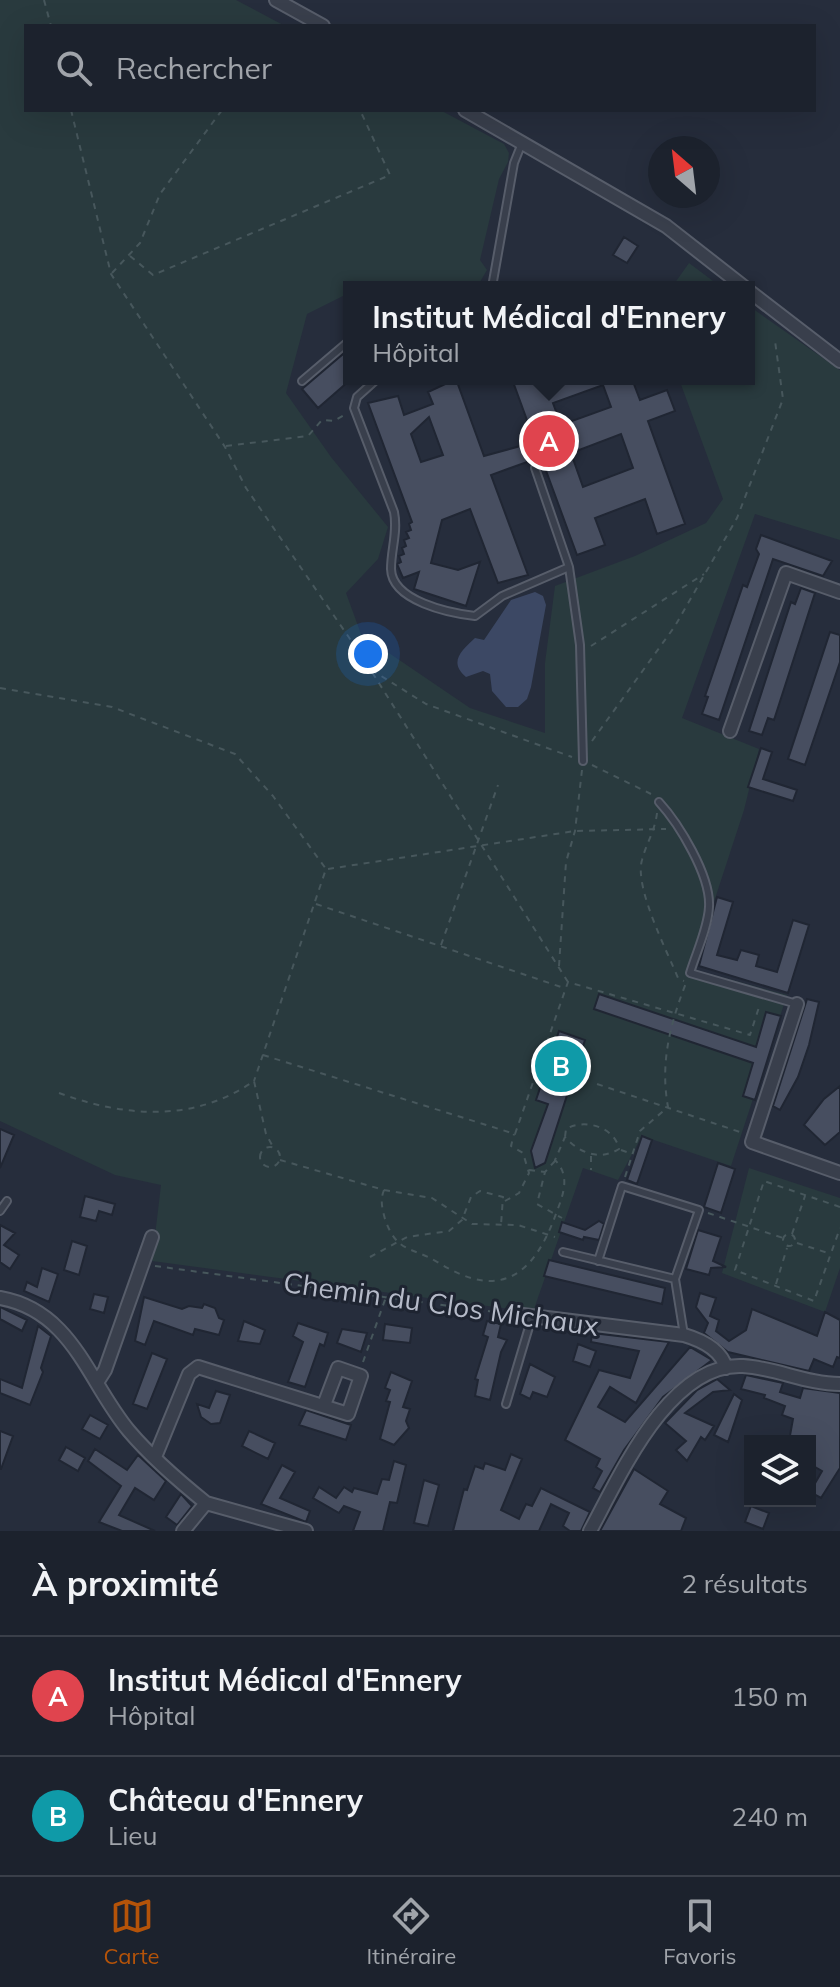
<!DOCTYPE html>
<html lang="fr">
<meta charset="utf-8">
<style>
:root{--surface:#1c222d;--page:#292f39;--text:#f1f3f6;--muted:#a0a4aa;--line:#3a3f49;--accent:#b45309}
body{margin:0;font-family:Mulish,sans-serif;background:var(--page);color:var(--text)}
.controls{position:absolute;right:24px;bottom:24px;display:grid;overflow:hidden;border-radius:0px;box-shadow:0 8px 32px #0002}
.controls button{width:72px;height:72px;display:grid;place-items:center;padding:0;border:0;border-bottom:2px solid var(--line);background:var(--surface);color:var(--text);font:40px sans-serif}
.compass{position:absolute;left:648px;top:136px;width:72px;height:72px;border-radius:50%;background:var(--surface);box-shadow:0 8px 32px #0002;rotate:332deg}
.you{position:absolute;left:368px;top:654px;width:28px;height:28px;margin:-20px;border:6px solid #fff;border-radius:50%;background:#1a73e8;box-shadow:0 0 0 12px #1a73e833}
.badge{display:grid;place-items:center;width:52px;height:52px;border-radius:50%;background:var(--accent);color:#fff;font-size:26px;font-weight:700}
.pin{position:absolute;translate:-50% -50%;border:4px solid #fff;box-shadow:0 2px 8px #0006}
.popup{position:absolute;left:343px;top:281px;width:412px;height:104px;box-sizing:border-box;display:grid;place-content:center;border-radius:0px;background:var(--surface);filter:drop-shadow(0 2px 6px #0005);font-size:26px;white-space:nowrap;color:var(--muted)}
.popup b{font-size:30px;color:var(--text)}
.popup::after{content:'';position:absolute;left:50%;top:100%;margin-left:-16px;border:16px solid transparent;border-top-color:var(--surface)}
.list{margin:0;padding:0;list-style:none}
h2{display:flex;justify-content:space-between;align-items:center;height:104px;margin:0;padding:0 32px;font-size:34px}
h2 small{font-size:26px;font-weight:400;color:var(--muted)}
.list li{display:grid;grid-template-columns:52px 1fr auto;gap:24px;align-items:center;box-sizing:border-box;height:120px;padding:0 32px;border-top:2px solid var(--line)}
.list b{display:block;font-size:30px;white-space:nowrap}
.list p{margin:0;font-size:26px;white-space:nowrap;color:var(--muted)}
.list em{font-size:26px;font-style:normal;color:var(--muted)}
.icon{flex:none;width:44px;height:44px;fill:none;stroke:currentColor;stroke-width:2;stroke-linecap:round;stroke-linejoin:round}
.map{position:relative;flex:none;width:840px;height:1531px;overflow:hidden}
.search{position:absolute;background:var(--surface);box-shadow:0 8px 32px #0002;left:24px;right:24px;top:24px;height:88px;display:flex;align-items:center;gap:20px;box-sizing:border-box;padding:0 28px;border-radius:0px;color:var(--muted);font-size:30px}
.sheet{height:344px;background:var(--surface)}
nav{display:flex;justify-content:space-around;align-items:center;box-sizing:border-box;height:112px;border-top:2px solid var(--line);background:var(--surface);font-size:22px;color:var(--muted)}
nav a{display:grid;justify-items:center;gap:4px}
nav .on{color:var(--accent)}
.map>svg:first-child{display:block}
</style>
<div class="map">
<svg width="840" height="1531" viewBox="0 0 840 1531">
<rect width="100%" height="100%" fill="#262d3c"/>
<path fill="#293a3e" d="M0,0H236L285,26H26V110H440L504,144L509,153L508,162L499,179L480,260L487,270L477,287H349V293L307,314L286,393L331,457L388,527L378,559L346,593L361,634L470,708L545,733V663L555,586L635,556L706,523L723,499L679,379H749V306L840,370V540L755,514L682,718L759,749L744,810L692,969L787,995L731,1166L642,1136L618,1180L583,1168L533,1312L152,1261L161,1185L115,1175L0,1121Z
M689,263L721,287H672Z
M749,1168L840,1198V1268L825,1312L722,1273Z"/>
<path fill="#3c4864" d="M535,592L543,596L546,605L531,687L527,699L518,707H506L492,691L490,674L483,671L466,677C448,662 462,650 475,638L484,640L511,600Z"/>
<path fill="#474e60" stroke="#202633" stroke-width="2" fill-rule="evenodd" d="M624,237L638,246L627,263L613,255Z
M349,349V381L318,408L302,389Z
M456,379L484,456L535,442L512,379H632L640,400L667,390L675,411L648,421L685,524L657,534L645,499L595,518L605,545L577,555L541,457L491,475L528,575L498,583L470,509L442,520L431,563L458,570L480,562L466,606L414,589L419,572L403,578L397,564L401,562L399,556L404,554L402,548L406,546L404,540L409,538L406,532L411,530L409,524L412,522L368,403L398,396L404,415L433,404L428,392ZM603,385L611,407L561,425L553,403ZM429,417L443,455L421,462L411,434ZM621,434L633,468L583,487L571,453Z
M761,535L832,561L823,576L773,559L719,720L702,714L708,697L705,696L743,585L747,587L759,554L756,549Z
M801,588L815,593L774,720L768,718L762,735L749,731L791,602L795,604Z
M830,632L840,635V662L805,765L788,759Z
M761,748L772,752L763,779L797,790L793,801L748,787Z
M717,897L733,902L717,955L737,960L741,950L759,955L756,966L777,972L793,920L809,925L788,993L699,966Z
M599,994L756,1047L766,1012L781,1016L755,1100L743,1096L753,1063L594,1009Z
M807,999L819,1002L809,1045L798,1077L780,1110L773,1106Z
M559,1031L585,1040L545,1163L535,1168L531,1151L548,1104L536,1100Z
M840,1086V1132L825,1145L804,1125L824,1099Z
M0,1129L14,1135L0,1168Z
M642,1136L652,1140L637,1184L627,1180Z
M718,1163L735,1169L721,1213L704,1207Z
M85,1196L115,1204L112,1215L99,1211L96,1221L80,1217Z
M599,1221L604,1224L599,1240L584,1237L583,1240L559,1232L562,1222L585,1230Z
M0,1225L15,1233L4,1245L19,1255L10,1269L0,1262Z
M698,1230L721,1237L713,1261L726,1267L711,1268L709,1275L686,1269Z
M72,1241L87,1246L79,1275L64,1270Z
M549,1260L665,1288L662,1304L544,1276Z
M42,1268L58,1274L49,1302L24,1291L27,1282L37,1287Z
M700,1293L716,1298L710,1316L719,1320L716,1331L729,1341L746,1330L752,1309L817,1336L825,1312L840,1320V1358L837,1357L833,1367L814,1359L809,1371L728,1352L704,1333L708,1323L696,1307Z
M94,1294L108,1297L104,1313L90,1309Z
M144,1297L182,1309L189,1306L202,1308L204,1304L215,1308L219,1318L224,1320L219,1335L195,1329L193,1335L154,1321L145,1345L135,1341Z
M0,1307L27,1320L22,1331L0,1319Z
M244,1321L265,1330L260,1344L238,1341Z
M487,1321L501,1324L498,1337L507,1340L501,1352L490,1400L475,1396L478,1380L475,1379L488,1337L483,1335Z
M298,1323L328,1333L324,1346L320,1344L305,1387L288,1382L303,1342L293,1336Z
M385,1324L412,1328L410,1343L383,1340Z
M38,1326L51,1336L41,1368L43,1372L30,1405L0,1393V1379L22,1388Z
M342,1329L367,1333L361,1352L337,1343Z
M592,1333L669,1342L636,1403L610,1387L598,1407L625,1422L690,1347L712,1360L663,1397L624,1450L600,1492L593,1488L602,1471L596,1467L600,1459L565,1440L599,1370L630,1378L639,1351L591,1342Z
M578,1344L596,1351L590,1367L573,1361Z
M152,1353L167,1359L147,1409L133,1404Z
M530,1364L555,1377L547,1397L533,1392L530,1399L520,1394Z
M391,1372L412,1381L403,1407L410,1409L406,1421L409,1428L394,1445L380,1439L390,1402L386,1401L390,1390L385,1388Z
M746,1375L783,1383L780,1392L800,1398L803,1388L840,1393V1468L821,1498L810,1492L822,1471L810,1464V1441H789L793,1419L782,1415L785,1406L764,1398L765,1395L741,1389Z
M717,1379L730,1390L713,1392L685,1413L714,1426L705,1440L701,1437L687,1461L676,1450L686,1441L665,1423L697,1390Z
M216,1391L230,1395L220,1423L211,1424L201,1417L197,1404L209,1408Z
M734,1394L742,1400L728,1442L714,1435Z
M306,1410L351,1425L346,1440L299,1425Z
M90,1415L108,1425L100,1439L82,1429Z
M0,1431L13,1436L1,1469H0Z
M249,1431L275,1443L268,1459L242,1446Z
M66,1447L85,1458L78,1471L59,1460Z
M95,1449L127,1470L138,1455L166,1481L154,1500L135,1488L119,1515L155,1531H122L99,1522L121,1486L88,1461Z
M511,1454L522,1459L501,1510L519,1519L526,1504L532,1506L541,1488L590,1512L581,1531H570L563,1526L569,1513L551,1504L539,1531H453L464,1489L467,1490L475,1466L483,1469L485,1463L505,1470Z
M394,1461L406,1465L397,1503L390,1502L383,1531H353L360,1512L344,1506L339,1513L313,1498L319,1487L336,1498L344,1487L352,1492L354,1488L377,1494L382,1479L389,1480Z
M282,1465L295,1472L280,1498L310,1511L306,1522L261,1504Z
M634,1469L668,1491L660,1504L686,1518L681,1531H600Z
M424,1480L439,1485L428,1526L414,1523Z
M181,1494L192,1506L177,1525L166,1517Z
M751,1506L769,1513L763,1529L745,1522Z"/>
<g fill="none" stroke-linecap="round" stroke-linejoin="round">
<defs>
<path id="service" d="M492,287L514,163L522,143
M377,379L357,397L354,408L394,512C398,532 391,549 391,569C392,601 449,613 475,616L502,596L569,567L535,468
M302,381L349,341
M569,567L580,645L583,761
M659,802C679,824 711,876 709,907C708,928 696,953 690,973L797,1004
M0,1211L7,1201
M563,1252L675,1279L684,1335
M598,1261L622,1186L699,1210L675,1279
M506,1404L532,1317"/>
<path id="minor" d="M276,0L323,26
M465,110L666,226L744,287
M749,291L840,361
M730,731L786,573L840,592
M797,1004L752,1142L840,1173
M0,1298C73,1311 88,1382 129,1431C151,1457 180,1482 206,1503
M515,1314L684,1335C701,1340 721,1349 726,1368
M98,1381L105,1370L152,1237
M155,1457L189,1374L198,1367L348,1414L361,1376L338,1368L324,1405
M206,1503L306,1531
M183,1531L206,1503
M590,1531C619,1478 669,1362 743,1366C776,1368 807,1384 840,1384"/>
</defs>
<use href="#service" stroke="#575d6a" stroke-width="10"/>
<use href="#minor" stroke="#575d6a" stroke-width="16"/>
<path stroke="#47575c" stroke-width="2" stroke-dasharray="6 6" stroke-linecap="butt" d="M44,0L51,26
M71,110L111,274L225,447L246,488L370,668
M130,256L153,275L390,175L360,110
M112,273L140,243L160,194L222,110
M226,446L308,436L322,420L334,421L346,414
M591,646L704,574
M0,688L112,707L235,754L273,796L326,869L254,1081
M592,741L675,626L737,518L783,399L775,341
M592,765L651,794
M657,813C655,831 646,844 642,860C634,887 667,951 678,978L684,981
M328,869L575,831L666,829
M316,904L564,988
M441,945L498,785
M559,966L566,862L575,831L582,770
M568,982L370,669L426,704L572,757
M263,1055L515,1134L568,982L750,1035L760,1004
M597,1084L740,1132
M59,1093C124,1117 194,1123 254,1081L266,1134L273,1147
M260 1157a10 10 0 1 1 20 0a10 10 0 1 1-20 0Z
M621,1150L632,1154
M591,1156V1170
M280,1160L384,1190C380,1200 382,1208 385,1219C397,1254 412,1246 439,1263C502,1302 535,1274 557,1211C564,1193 570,1175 555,1160L565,1137C579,1153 600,1161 619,1149C615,1127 584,1118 566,1129L565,1137
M555,1161L545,1172L537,1204L562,1218
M529,1170L545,1172
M625,1177L640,1131L668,1107C660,1063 670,1024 686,983
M384,1190L432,1198L472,1224L518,1225L555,1237
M505,1201L519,1193L529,1173L523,1153L511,1146L514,1134
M840,1207L764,1181L735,1270L814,1301L840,1228
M708,1213L783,1238
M783 1240a6 6 0 1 1 12 0a6 6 0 1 1-12 0Z
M792,1234L805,1196
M797,1243L828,1253
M370,1257L407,1237L449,1231L462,1220L471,1197L480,1191L503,1197L501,1225
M155,1266L502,1313
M776,1284L787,1248
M363,1362L386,1297"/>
<use href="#service" stroke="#393f4c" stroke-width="6"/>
<use href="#minor" stroke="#393f4c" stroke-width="12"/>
</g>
<g text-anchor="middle" stroke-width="6" stroke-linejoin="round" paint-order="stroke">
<g font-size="28" fill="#b5bac8" stroke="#1e2431">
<text transform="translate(441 1304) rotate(8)" y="10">Chemin du Clos Michaux</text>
</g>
</g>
</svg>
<div class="controls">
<button><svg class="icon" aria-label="layers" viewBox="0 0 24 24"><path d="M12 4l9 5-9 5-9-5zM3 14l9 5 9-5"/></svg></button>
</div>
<svg class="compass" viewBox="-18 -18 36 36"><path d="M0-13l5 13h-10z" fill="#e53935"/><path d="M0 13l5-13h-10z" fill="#a0a4aa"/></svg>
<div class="you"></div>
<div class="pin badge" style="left:549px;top:441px;background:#e0444e">A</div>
<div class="popup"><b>Institut Médical d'Ennery</b>Hôpital</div>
<div class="pin badge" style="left:561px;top:1066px;background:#0f9aa8">B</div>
<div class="search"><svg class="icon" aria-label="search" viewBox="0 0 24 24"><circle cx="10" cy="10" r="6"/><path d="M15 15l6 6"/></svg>Rechercher</div>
</div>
<section class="sheet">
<h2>À proximité<small>2 résultats</small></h2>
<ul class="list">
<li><span class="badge" style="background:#e0444e">A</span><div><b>Institut Médical d'Ennery</b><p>Hôpital</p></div><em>150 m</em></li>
<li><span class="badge" style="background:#0f9aa8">B</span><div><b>Château d'Ennery</b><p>Lieu</p></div><em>240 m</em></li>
</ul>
</section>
<nav>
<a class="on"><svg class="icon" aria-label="map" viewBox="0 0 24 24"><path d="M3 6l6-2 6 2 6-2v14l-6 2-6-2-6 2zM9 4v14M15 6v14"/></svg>Carte</a>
<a><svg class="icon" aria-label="directions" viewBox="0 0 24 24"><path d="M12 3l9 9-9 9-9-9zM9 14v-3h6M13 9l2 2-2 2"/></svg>Itinéraire</a>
<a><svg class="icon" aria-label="saved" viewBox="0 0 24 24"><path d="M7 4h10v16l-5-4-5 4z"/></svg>Favoris</a>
</nav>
